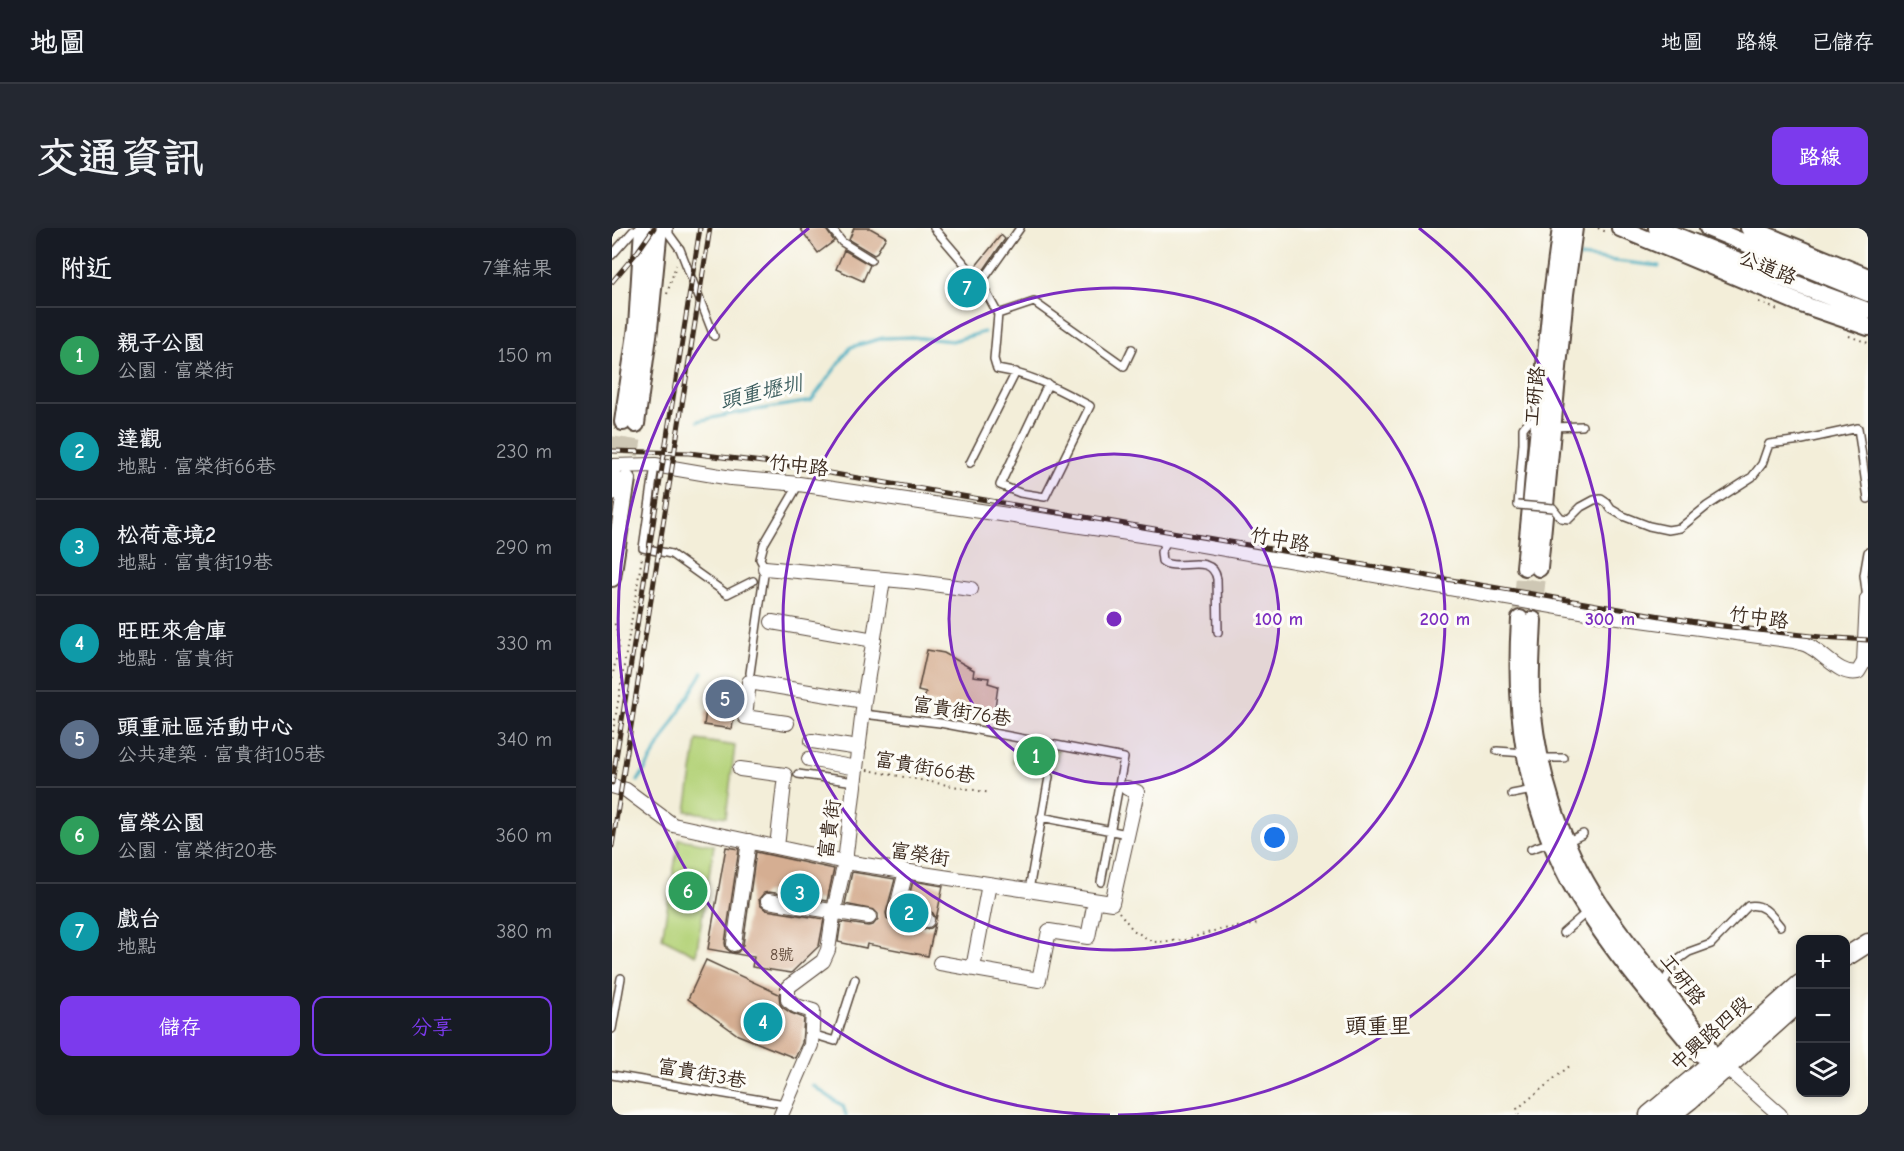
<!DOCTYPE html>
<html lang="zh-TW">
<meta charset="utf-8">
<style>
:root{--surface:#171b24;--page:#242831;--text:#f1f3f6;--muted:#9ea1a6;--line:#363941;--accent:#7c3aed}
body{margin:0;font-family:"Comic Neue","LXGW WenKai TC",sans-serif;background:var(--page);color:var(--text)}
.controls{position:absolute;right:18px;bottom:18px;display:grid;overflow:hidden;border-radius:12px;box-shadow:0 3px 9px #0003}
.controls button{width:54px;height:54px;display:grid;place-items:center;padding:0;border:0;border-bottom:2px solid var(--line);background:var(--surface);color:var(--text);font:30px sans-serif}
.you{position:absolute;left:663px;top:610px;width:21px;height:21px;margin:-15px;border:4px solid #fff;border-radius:50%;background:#1a73e8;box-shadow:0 0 0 9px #1a73e833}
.badge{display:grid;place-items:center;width:39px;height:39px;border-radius:50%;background:var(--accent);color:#fff;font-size:20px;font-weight:700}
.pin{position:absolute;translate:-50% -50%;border:3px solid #fff;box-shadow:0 2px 6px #0006}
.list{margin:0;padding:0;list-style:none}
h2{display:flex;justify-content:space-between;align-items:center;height:78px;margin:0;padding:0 24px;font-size:26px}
h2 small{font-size:20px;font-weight:400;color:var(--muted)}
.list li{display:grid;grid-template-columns:39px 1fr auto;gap:18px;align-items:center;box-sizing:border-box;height:96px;padding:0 24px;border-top:2px solid var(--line)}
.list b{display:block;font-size:22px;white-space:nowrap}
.list p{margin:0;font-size:20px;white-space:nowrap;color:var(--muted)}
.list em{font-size:20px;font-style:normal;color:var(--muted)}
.actions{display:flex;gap:12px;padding:18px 24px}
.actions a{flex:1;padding:14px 0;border:2px solid var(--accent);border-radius:12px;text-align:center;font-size:21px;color:var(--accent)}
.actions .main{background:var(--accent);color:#fff}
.icon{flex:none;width:33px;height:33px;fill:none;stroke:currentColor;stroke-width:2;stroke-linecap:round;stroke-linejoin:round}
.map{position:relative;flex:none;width:1256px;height:887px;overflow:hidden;border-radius:12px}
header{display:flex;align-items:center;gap:36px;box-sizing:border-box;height:84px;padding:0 30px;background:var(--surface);border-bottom:2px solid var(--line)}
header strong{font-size:28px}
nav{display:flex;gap:33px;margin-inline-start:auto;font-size:21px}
.intro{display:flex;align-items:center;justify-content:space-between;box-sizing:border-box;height:144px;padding:0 36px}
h1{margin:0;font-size:42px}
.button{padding:15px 27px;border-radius:12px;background:var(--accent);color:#fff;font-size:21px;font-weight:700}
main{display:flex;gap:36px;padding:0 36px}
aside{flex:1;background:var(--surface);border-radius:12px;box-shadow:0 3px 9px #0003}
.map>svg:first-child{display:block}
</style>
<header>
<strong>地圖</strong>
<nav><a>地圖</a><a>路線</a><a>已儲存</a></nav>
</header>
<div class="intro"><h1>交通資訊</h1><a class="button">路線</a></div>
<main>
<aside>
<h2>附近<small>7筆結果</small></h2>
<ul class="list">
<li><span class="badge" style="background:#2e9e5b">1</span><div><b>親子公園</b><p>公園 · 富榮街</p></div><em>150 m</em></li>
<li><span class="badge" style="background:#0f9aa8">2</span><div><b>達觀</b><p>地點 · 富榮街66巷</p></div><em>230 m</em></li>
<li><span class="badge" style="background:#0f9aa8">3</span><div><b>松荷意境2</b><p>地點 · 富貴街19巷</p></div><em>290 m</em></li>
<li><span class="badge" style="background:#0f9aa8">4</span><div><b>旺旺來倉庫</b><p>地點 · 富貴街</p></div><em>330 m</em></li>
<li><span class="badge" style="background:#5c6f8a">5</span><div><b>頭重社區活動中心</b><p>公共建築 · 富貴街105巷</p></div><em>340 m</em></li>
<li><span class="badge" style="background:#2e9e5b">6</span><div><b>富榮公園</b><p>公園 · 富榮街20巷</p></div><em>360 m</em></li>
<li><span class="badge" style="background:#0f9aa8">7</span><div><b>戲台</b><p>地點</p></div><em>380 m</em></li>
</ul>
<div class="actions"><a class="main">儲存</a><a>分享</a></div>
</aside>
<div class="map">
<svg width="1256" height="887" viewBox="0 0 1256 887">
<rect width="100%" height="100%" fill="#fdfcf7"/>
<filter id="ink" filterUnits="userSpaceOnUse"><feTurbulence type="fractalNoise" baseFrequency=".0167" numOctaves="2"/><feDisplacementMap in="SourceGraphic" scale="12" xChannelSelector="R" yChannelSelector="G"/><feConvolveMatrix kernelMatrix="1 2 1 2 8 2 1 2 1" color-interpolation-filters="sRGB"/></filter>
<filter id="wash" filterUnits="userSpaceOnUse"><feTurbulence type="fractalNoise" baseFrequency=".008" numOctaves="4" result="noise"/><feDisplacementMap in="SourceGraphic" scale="24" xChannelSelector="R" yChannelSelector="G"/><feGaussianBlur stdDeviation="1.35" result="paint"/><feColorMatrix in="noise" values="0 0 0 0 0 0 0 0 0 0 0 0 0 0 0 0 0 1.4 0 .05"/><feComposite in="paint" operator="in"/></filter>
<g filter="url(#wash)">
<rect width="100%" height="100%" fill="#f3eed9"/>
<path fill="#b5d37a" stroke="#787e4c" stroke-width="1.5" d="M85,512L123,518L114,589L74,583Z
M405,513L447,521L442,542L401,534Z
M67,611L102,617L84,727L50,710Z"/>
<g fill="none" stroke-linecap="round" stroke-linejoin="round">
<path stroke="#41acc0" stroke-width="3" d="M968,29L1047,38
M86,193L119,186L199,173L239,119L271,110L301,109L340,113L372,104
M26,553L91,444
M200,857L231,878L234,887"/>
</g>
<g id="blocks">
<path fill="#d5ae92" d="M188,0H213L222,13L206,25Z
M242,0H258L274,9L264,26L262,27L237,12Z
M389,7L393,11L369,46L363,39Z
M232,22L258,37L251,53L224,41Z
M356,48L364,58L355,69L346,62Z
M315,422L332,425L362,442L361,448L377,450L376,455L386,458L382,486L366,482L365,486L327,478V476L311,473L314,465L306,463Z
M103,457L126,460L120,501L92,497L94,483L99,481Z
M114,619L127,621L113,715L114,720L120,725L126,724L131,717L144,624L222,641L215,673L157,664L152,665L147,671L148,677L154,682L212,691L207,718L179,745L140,739L142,729L96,721Z
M240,644L283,651L274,685L275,690L282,696L314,701L319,700L323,696L316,728L255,716L254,720L226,714L229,694L256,698L261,697L266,691V686L262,682L233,676Z
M301,653L331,658L324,691L321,685L317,683L294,680Z
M94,732L167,766L168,776L170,779L179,785L192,790L190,815L183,830L126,807L76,771Z"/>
</g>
</g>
<g filter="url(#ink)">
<use href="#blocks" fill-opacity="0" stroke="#57473a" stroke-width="1.5"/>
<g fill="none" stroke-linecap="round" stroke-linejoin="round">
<path stroke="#cec7b4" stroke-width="16" stroke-dasharray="16 8" stroke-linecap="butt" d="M2,249L11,194
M15,251L24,196
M908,391L913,339
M921,392L927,340"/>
<defs>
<path id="service" d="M57,0V6L68,21L102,108
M219,0L230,14L259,32
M322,0L369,55L386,86L382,131L385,141C419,146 448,162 478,178L433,269L408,265L388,257L436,156
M0,27L21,3
M369,55L408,0
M386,86L422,74L512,138L520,121
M940,199L970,198
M358,235L404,144
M43,237L31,320L59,326L115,366L141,353
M906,277L911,215V200L915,195L927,190
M941,280L949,290L957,291L969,279L982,272L989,271L995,275L999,281L1011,288L1037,298L1056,302L1068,300L1095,278L1140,249L1150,236L1157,216L1190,212L1246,200L1256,271
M556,311L549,324L550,333C564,345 600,323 605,351L606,404
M1255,371L1252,347L1256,324
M138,445L153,340L148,331L152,316L187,256
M251,486L328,495L512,530L489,654
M885,523L913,525
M928,530H952
M186,546L243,554
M900,566L921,562
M429,589L515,606
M955,614L971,606
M919,621L939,614
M417,662L437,549
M951,705L976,683
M1050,758L1063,734L1077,724L1099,716L1136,678C1152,675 1159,687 1168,698
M0,801L9,750
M200,806L223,813L243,751
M0,847L173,876"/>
<path id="minor" d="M0,238L43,237L119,250L187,256L556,311L992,387L1182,413C1189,415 1195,416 1200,420C1214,428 1229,448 1246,444L1252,434L1255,371
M153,340L305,354L359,361
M160,394L262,412
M175,495L133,489L137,454L252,473
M200,513L247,520
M197,531L244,540
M128,541L173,547L165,619
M0,558L14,562L61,597L233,634L500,675L525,564L515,560
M294,643L283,687L315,692
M156,673L257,689
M122,716L137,613
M328,735L427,752L437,703L476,709L483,673
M361,740L377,656
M1106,836L1124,848L1168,887
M169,887L199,817L201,783L184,778L176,772V759L211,733L216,722L222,682L233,634L252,473L271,352"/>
<path id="tertiary" d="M1008,0L1192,77L1256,99
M1045,0L1199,62L1256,83
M1096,0L1256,65
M1137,0L1256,49
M11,194L25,99L31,0
M24,196L37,101L47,0
M0,264L2,249
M913,339L940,67L949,0
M927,340L953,66L962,0
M0,350L15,251
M908,391C902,486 912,567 957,652C989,711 1042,771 1085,824L1102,833
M921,392C920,417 918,441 919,466C924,540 947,615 988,677C1021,725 1059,769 1094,815L1102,833"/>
<path id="secondary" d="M1234,729L1256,715
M1037,887L1102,833L1188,756
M1059,887L1078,872L1188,774"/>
</defs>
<use href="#service" stroke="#57473a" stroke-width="10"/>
<use href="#minor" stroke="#57473a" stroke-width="16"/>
<use href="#tertiary" stroke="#57473a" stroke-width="20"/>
<use href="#secondary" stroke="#57473a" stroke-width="21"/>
<path stroke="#57473a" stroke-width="2" stroke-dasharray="1.5 4.5" stroke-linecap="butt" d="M986,0L994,4
M55,66L64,37
M1147,74L1166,82
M1237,108L1256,115
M0,450L7,417L2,392
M0,510L30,329
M255,542L378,565
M507,684L521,702L541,714L573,712L605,702L646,696
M907,887L905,881L960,836"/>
<use href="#service" stroke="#fff" stroke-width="7"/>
<use href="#minor" stroke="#fff" stroke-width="14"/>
<use href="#tertiary" stroke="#fff" stroke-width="16"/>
<use href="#secondary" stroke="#fff" stroke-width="18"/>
<defs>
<path id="rail" d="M0,54L26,23L42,0
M0,223L77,225L159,235L1101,397L1209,409L1256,412
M0,555L88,0
M0,618L98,0"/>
</defs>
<use href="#rail" stroke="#3b2a1e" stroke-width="5"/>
<use href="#rail" stroke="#fdfcf7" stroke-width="3" stroke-dasharray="9" stroke-linecap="butt"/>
<defs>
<path id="service-bridge" d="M906,277L941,280"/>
</defs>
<use href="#service-bridge" stroke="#57473a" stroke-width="10" stroke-linecap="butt"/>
<use href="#service-bridge" stroke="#fff" stroke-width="7"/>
</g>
</g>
<circle cx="502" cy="391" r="165" fill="#7b2cbf" fill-opacity=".12"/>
<g fill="none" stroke="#7b2cbf" stroke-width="3">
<circle cx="502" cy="391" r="165"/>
<circle cx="502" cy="391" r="331"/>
<path d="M498 887A496 496 0 0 1 197 0M807 0A496 496 0 0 1 506 887"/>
</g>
<g text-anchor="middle" stroke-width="6" stroke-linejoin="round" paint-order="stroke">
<g font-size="16" fill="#624b3b">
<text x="170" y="732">8號</text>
</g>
<g font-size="20" fill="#3b2a1e" stroke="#fdfcf7">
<text transform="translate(1156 39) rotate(22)" y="7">公道路</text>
<text transform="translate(922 168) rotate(-84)" y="7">工研路</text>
<text transform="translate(187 237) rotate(7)" y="7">竹中路</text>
<text transform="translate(668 311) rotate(10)" y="7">竹中路</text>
<text transform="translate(1147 389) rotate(8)" y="7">竹中路</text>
<text transform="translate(350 483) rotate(9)" y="7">富貴街76巷</text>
<text transform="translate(313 539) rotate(10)" y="7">富貴街66巷</text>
<text transform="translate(217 601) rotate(-82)" y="7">富貴街</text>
<text transform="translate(308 626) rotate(9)" y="7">富榮街</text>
<text transform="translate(1071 751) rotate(52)" y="7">工研路</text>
<text transform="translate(1098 805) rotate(-42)" y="7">中興路四段</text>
<text transform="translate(90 845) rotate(10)" y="7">富貴街3巷</text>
</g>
<g font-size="21" font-style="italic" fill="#3d5e5f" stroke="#fdfcf7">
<text transform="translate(149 164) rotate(-13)" y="7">頭重壢圳</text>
</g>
<g font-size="22" fill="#3b2a1e" stroke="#fdfcf7">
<text x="766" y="805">頭重里</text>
</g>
</g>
<circle cx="502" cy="391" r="9" fill="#7b2cbf" stroke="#fdfcf7" stroke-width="3"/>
<g font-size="18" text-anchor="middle" font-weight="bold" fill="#7b2cbf" stroke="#fdfcf7" stroke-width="6" stroke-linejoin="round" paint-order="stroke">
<text x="667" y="397">100 m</text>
<text x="833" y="397">200 m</text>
<text x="998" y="397">300 m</text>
</g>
</svg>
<div class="controls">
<button>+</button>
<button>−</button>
<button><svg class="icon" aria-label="layers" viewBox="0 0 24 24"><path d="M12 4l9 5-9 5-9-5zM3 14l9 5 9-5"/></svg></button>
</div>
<div class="you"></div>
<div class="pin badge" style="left:424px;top:528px;background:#2e9e5b">1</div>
<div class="pin badge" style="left:297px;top:685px;background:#0f9aa8">2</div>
<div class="pin badge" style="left:188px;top:665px;background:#0f9aa8">3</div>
<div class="pin badge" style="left:151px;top:794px;background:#0f9aa8">4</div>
<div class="pin badge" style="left:113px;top:471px;background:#5c6f8a">5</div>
<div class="pin badge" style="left:76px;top:663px;background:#2e9e5b">6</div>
<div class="pin badge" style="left:355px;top:60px;background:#0f9aa8">7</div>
</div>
</main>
